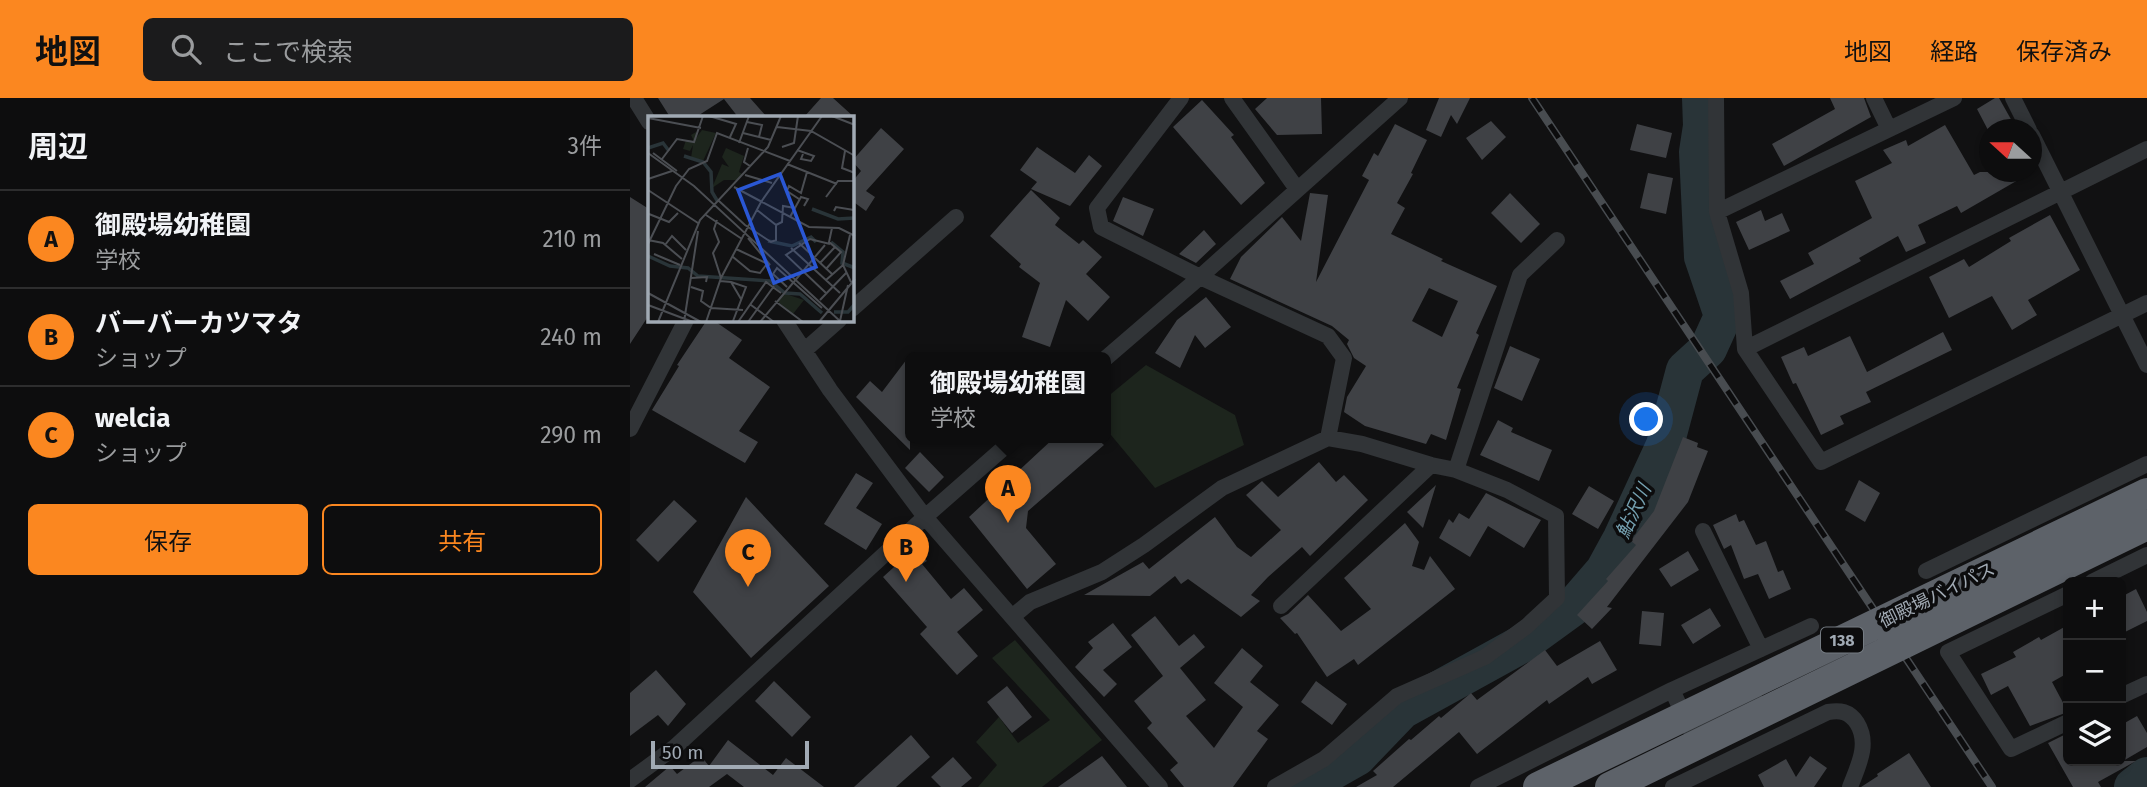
<!DOCTYPE html>
<html lang="ja">
<meta charset="utf-8">
<style>
:root{--surface:#0d0d0e;--page:#1b1b1c;--text:#f1f3f6;--muted:#9a9c9e;--line:#2d2d2e;--accent:#fb8720}
body{margin:0;font-family:"Fira Sans","Noto Sans JP",sans-serif;background:var(--page);color:var(--text)}
.controls{position:absolute;right:21px;bottom:21px;display:grid;overflow:hidden;border-radius:10px;box-shadow:0 4px 10px #0003}
.controls button{width:63px;height:63px;display:grid;place-items:center;padding:0;border:0;border-bottom:2px solid var(--line);background:var(--surface);color:var(--text);font:35px sans-serif}
.compass{position:absolute;left:1349px;top:21px;width:63px;height:63px;border-radius:50%;background:var(--surface);box-shadow:0 4px 10px #0003;rotate:291deg}
.scale{position:absolute;left:21px;bottom:18px;width:158px;box-sizing:border-box;padding-left:7px;border:4px solid #a1aab4;border-top:0;font-size:19px;line-height:24px;white-space:nowrap;color:#a1aab4;-webkit-text-stroke:5px #0c0c0d;paint-order:stroke}
.you{position:absolute;left:1017px;top:322px;width:24px;height:24px;margin:-18px;border:5px solid #fff;border-radius:50%;background:#1a73e8;box-shadow:0 0 0 10px #1a73e833}
.badge{display:grid;place-items:center;width:46px;height:46px;border-radius:50%;background:var(--accent);color:#111;font-size:23px;font-weight:700}
.pin{position:absolute;translate:-50% -58px;filter:drop-shadow(0 2px 4px #0008)}
.pin::after{content:'';position:absolute;top:37px;width:24px;height:21px;background:inherit;clip-path:polygon(0 0,100% 0,50% 100%)}
.popup{position:absolute;left:275px;top:254px;width:206px;height:91px;box-sizing:border-box;display:grid;place-content:center;border-radius:10px;background:var(--surface);filter:drop-shadow(0 2px 5px #0005);font-size:23px;white-space:nowrap;color:var(--muted)}
.popup b{font-size:26px;color:var(--text)}
.popup::after{content:'';position:absolute;left:50%;top:100%;margin-left:-14px;border:14px solid transparent;border-top-color:var(--surface)}
.list{margin:0;padding:0;list-style:none}
h2{display:flex;justify-content:space-between;align-items:center;height:91px;margin:0;padding:0 28px;font-size:30px}
h2 small{font-size:23px;font-weight:400;color:var(--muted)}
.list li{display:grid;grid-template-columns:46px 1fr auto;gap:21px;align-items:center;box-sizing:border-box;height:98px;padding:0 28px;border-top:2px solid var(--line)}
.list b{display:block;font-size:26px;white-space:nowrap}
.list p{margin:0;font-size:23px;white-space:nowrap;color:var(--muted)}
.list em{font-size:23px;font-style:normal;color:var(--muted)}
.actions{display:flex;gap:14px;padding:21px 28px}
.actions a{flex:1;padding:16px 0;border:2px solid var(--accent);border-radius:10px;text-align:center;font-size:24px;color:var(--accent)}
.actions .main{background:var(--accent);color:#111}
.icon{flex:none;width:38px;height:38px;fill:none;stroke:currentColor;stroke-width:2;stroke-linecap:round;stroke-linejoin:round}
.map{position:relative;flex:none;width:1517px;height:689px;overflow:hidden}
header{display:flex;align-items:center;gap:42px;box-sizing:border-box;height:98px;padding:0 35px;background:var(--accent);color:#111}
header strong{font-size:33px}
nav{display:flex;gap:38px;margin-inline-start:auto;font-size:24px}
.search{width:490px;height:63px;background:var(--page);display:flex;align-items:center;gap:18px;box-sizing:border-box;padding:0 24px;border-radius:10px;color:var(--muted);font-size:26px}
main{display:flex}
aside{flex:1;background:var(--surface)}
.map>svg:first-child{display:block}
</style>
<header>
<strong>地図</strong>
<div class="search"><svg class="icon" aria-label="search" viewBox="0 0 24 24"><circle cx="10" cy="10" r="6"/><path d="M15 15l6 6"/></svg>ここで検索</div>
<nav><a>地図</a><a>経路</a><a>保存済み</a></nav>
</header>
<main>
<aside>
<h2>周辺<small>3件</small></h2>
<ul class="list">
<li><span class="badge">A</span><div><b>御殿場幼稚園</b><p>学校</p></div><em>210 m</em></li>
<li><span class="badge">B</span><div><b>バーバーカツマタ</b><p>ショップ</p></div><em>240 m</em></li>
<li><span class="badge">C</span><div><b>welcia</b><p>ショップ</p></div><em>290 m</em></li>
</ul>
<div class="actions"><a class="main">保存</a><a>共有</a></div>
</aside>
<div class="map">
<svg width="1517" height="689" viewBox="0 0 1517 689">
<rect width="100%" height="100%" fill="#111112"/>
<path fill="#1d251d" d="M516,267L605,317L614,347L525,390L476,331V300Z
M385,542L472,642L412,689H348L367,667L346,644L369,619L388,645L420,622L362,560Z"/>
<g fill="none" stroke-linecap="round" stroke-linejoin="round">
<path stroke="#293438" stroke-width="38" d="M674,689L727,659L772,612L892,546L943,509L974,473L992,440L1035,347L1055,272L1078,251L1093,218L1073,159L1068,54L1072,28L1071,0
M1503,689L1517,678"/>
</g>
<path fill="#3f4145" fill-rule="evenodd" d="M28,0H120L137,19H108L94,1L66,19H40Z
M191,0H203L224,19H174Z
M637,0H691L692,36L647,37L625,11Z
M809,0H840L827,26L821,17L811,39L796,32Z
M1200,0H1234L1241,19L1154,68L1142,46L1205,11Z
M1365,0H1369L1387,32H1358L1347,11Z
M572,2L604,37L601,39L635,85L611,107L543,29Z
M861,23L876,39L852,62L836,40Z
M765,26L797,42L781,75L783,76L767,105L775,110L761,136L813,161L811,163L867,188L846,235L849,237L827,290L831,291L816,342L801,336L796,346L735,328L714,314L717,299L736,268L724,260L717,246L719,242L702,228L600,181L611,159L652,119L671,143L680,95L698,97L686,184L739,82L732,78L744,55L748,58ZM799,190L828,203L812,239L782,223Z
M1007,26L1042,35L1036,60L1000,52Z
M1315,27L1344,77L1350,74H1402L1331,115L1327,108L1288,127L1296,145L1276,154L1268,138L1229,160L1231,163L1160,201L1150,183L1184,166L1178,155L1242,120L1225,83L1262,65L1253,52L1276,42L1278,48Z
M251,30L274,51L236,93L245,99L236,113L225,105L222,108V84L231,73L222,63Z
M407,49L445,75L459,57L472,68L440,108L401,91L407,84L390,72Z
M1018,75L1043,80L1036,116L1010,110Z
M401,92L430,120L425,127L449,146L453,142L472,159L456,176L480,199L458,223L436,202L420,249L392,239L410,185L389,169L391,166L360,138Z
M880,95L910,126L891,145L861,115Z
M0,99L19,111V217L0,246Z
M493,99L524,111L513,138L483,123Z
M1131,112L1135,123L1152,115L1160,133L1119,152L1106,124Z
M1420,117L1450,172L1398,202L1407,217L1382,232L1362,198L1319,220L1299,179L1334,161L1339,169L1381,143L1379,140Z
M574,132L586,146L566,165L549,156Z
M576,199L601,229L575,250L565,237L550,270L525,255L547,222Z
M77,222H83L112,242L99,260L140,289L109,333L128,344L115,365L22,312L49,268L47,267Z
M1313,234L1322,252L1236,294L1241,304L1210,318L1214,326L1191,337L1166,285L1163,286L1151,259L1174,249L1178,258L1220,238L1237,274Z
M880,248L910,261L892,303L864,290Z
M280,257V352L226,299L240,283L252,294Z
M868,322L883,330L881,334L922,352L909,383L850,357Z
M425,339H465L474,347L398,413L396,430L426,466L397,491L339,419Z
M1053,339L1068,345L1067,349L1078,353L1058,404L977,509L982,510L962,531L947,517L978,483L976,481L1006,447L1001,443L1024,413Z
M290,354L314,379L299,394L275,370Z
M689,364L706,384L714,377L738,402L680,458L672,449L638,479L621,497L630,503L611,519L558,481L551,486L545,478L520,498L454,497L513,464L519,471L585,419L607,449L621,459L651,432L616,397L632,383L648,399Z
M226,375L243,385L226,410L252,426L236,452L194,426Z
M1229,382L1250,395L1235,424L1215,412Z
M806,387L793,430L777,414Z
M959,388L984,403L968,431L942,416Z
M856,395L911,422L894,450L858,428L840,459L809,440L819,421L823,425L829,415L839,421Z
M116,399L199,488L121,560L63,494Z
M44,402L67,423L28,464L6,442Z
M1106,416L1109,424L1114,422L1126,447L1136,443L1148,474L1153,472L1161,491L1139,501L1128,476L1114,481L1101,447L1094,451L1083,427Z
M775,425L789,444L782,468L794,472L800,458L825,491L728,567L724,561L697,579L667,535L665,536L650,520L658,516L678,497L711,533L741,511L714,480Z
M285,450L297,463L292,466L321,501L334,490L353,512L327,534L348,558L327,577L290,536L297,529L253,479Z
M1058,453L1069,472L1041,489L1029,471Z
M1506,491L1517,514V523L1491,536V499Z
M1080,510L1091,528L1063,546L1051,527Z
M1012,513L1034,515L1031,548L1009,546Z
M525,518L549,548L564,536L575,549L550,570L576,602L556,618L584,650L613,609L584,585L612,550L633,568L620,584L649,607L627,633L638,641L603,689H554L540,672L548,665L517,630L522,625L504,603L533,578L501,537Z
M483,525L502,549L473,572L487,586L474,599L445,569L463,550L458,544Z
M1438,527V575L1422,584L1438,614L1400,628L1378,588L1361,597L1351,576L1386,559L1383,554L1409,539L1411,542Z
M970,543L987,572L962,586L958,579L919,606L917,602L847,656L829,634L763,689H726L747,677L743,673L779,641L781,642L809,618L811,620L841,595L847,602L915,552L927,568Z
M26,572L56,606L38,628L28,617L0,638V595Z
M144,583L181,619L162,639L125,603Z
M686,583L717,606L702,627L671,604Z
M377,588L402,619L382,635L357,604Z
M1507,618L1517,635V649L1493,663H1506L1468,684L1471,689H1443L1418,645L1438,635V663H1491V627Z
M281,637L300,659L266,689H224Z
M98,642L143,677L156,660L194,689H114L97,676L79,689H15L40,668L47,676L71,658L79,668Z
M1279,655L1301,689H1231L1248,678L1247,676Z
M472,658L497,689H428Z
M1180,658L1197,670L1184,689H1134L1128,677L1156,661L1166,679Z
M323,659L342,680L331,689H311L301,679Z"/>
<g fill="none" stroke-linecap="round" stroke-linejoin="round">
<path stroke="#313437" stroke-width="16" d="M4,0L19,24
M551,0L467,110L471,129L570,179L698,238L714,260L698,340
M602,0L667,91
M1086,0L1087,114L1111,195L1115,251L1191,364L1517,205
M1244,0L1259,31
M1383,0L1399,32
M1402,37L1517,267
M1087,114L1324,0
M222,211L326,119
M154,222L200,292L295,419L530,689
M1115,251L1517,51
M175,252L209,222
M476,260L570,179L770,0
M0,331L56,222
M826,372L890,177L927,142
M1073,433L1131,551
M1296,473L1517,366
M1462,484L1517,457
M1438,496L1318,554L1381,651L1438,624
M651,508L801,367
M382,519L400,504L472,474L514,447L592,390L698,340L732,346L801,367L826,372L877,392L926,418L927,500L897,528L855,559L767,598L694,661L645,689
M1491,598L1517,586
M1056,622L1042,592L1181,528
M1061,633L1125,602
M0,682L45,649L295,419L386,339
M848,689L1042,592
M1043,689L1198,614C1210,612 1219,613 1227,625C1240,646 1228,668 1220,689"/>
<defs>
<path id="rail" d="M902,0L1362,689"/>
</defs>
<use href="#rail" stroke="#484c50" stroke-width="8"/>
<use href="#rail" stroke="#0c0c0d" stroke-width="5" stroke-dasharray="16" stroke-linecap="butt"/>
<path stroke="#5d6269" stroke-width="30" d="M908,689L1517,395
M980,689L1517,427"/>
</g>
<g text-anchor="middle" stroke-width="7" stroke-linejoin="round" paint-order="stroke">
<rect fill="#0c0c0d" stroke="#747b82" stroke-width="2" x="1191" y="529.5" width="42" height="25" rx="5"/>
<g font-size="16" font-weight="bold" fill="#a1aab4">
<text x="1212" y="548">138</text>
</g>
<g font-size="18" fill="#a1aab4" stroke="#0c0c0d">
<text transform="translate(1307 497) rotate(-26)" y="6">御殿場バイパス</text>
</g>
<g font-size="19" font-style="italic" fill="#75a1b1" stroke="#0c0c0d">
<text transform="translate(1003 413) rotate(-65)" y="7">鮎沢川</text>
</g>
</g>
<g transform="translate(18 18)">
<rect width="206" height="206" fill="#111112"/>
<path d="M54,14L68,17L55,45L43,42L45,29L42,35L35,33L38,24L46,25L43,19L48,16V22ZM78,32L96,40L91,56L94,58L90,64H76L64,72L74,48L81,51L74,41ZM135,177L156,184L145,198L129,185Z" fill="#1d251d"/>
<path fill="none" stroke="#293438" stroke-width="3.5" d="M0,32L15,27L21,35M36,40L55,46L63,56L64,76L70,86M164,93L190,103L206,102M120,125L144,130L163,121L168,126M183,126L195,136L194,147L207,152M0,140L22,150L40,152L50,160L122,165L137,177L152,178L174,197M186,196H200L207,188"/>
<path fill="none" stroke="#4b4e53" stroke-width="2" d="M61,0L88,8L82,21M184,0L207,9M0,2L53,12M99,6L114,9L111,21M129,11L163,15L207,40M95,17L123,24M91,27L101,0M134,31L146,27L150,0M100,32L96,46L102,50M149,34L166,40L163,45L153,43L155,38M197,35L194,52L207,57M0,37L46,70L193,206M5,37L29,55M14,43L29,23L46,26L55,0M139,48L189,68M97,59L124,67M0,63L24,55M86,71L161,111L191,112L207,120M0,74L50,107M178,81L190,65H207M151,83L139,75L141,70L153,77L159,56M71,85L97,109L123,126L128,124V109L109,94M186,95L188,91L206,94M1,98L21,106L30,97M58,99L94,123M142,101L153,81L160,83L156,90M69,104L66,113L71,126L65,137L73,162M128,109L134,106L135,90L147,92M202,119L195,149L203,166M0,124L15,127L34,143M151,127L184,158M0,128L28,70L41,53L59,45L69,17L142,45M17,129L24,120L38,134M143,132L192,177M88,133L122,149L100,122M6,138L32,149M85,141L102,155L112,157L118,149M172,147L187,131M178,153L193,136L181,126L184,112M43,162L59,161L58,166M178,164L195,149M72,165L83,166L93,183M83,166L98,171L85,205M43,171L55,175L53,185L63,192L95,194M139,171L125,158L129,152L174,192M0,177L53,206M178,177L138,139L162,123L182,128M172,184L199,156M127,185L155,206M0,189L45,206M103,189L126,206M192,205L200,169M10,206L52,104L120,31L133,0M36,206L50,115M58,206L73,162L113,86L174,0M90,206L118,166L133,177M100,206L126,170M112,206L177,129M171,206L207,163"/>
<path fill="#2a57d4" fill-opacity="0.15" stroke="#2a57d4" stroke-width="3.5" d="M132,58L168,151L126,167L90,74Z"/>
<rect width="206" height="206" fill="none" stroke="#a1aab4" stroke-width="3.5"/>
</g>
</svg>
<div class="controls">
<button>+</button>
<button>−</button>
<button><svg class="icon" aria-label="layers" viewBox="0 0 24 24"><path d="M12 4l9 5-9 5-9-5zM3 14l9 5 9-5"/></svg></button>
</div>
<svg class="compass" viewBox="-18 -18 36 36"><path d="M0-13l5 13h-10z" fill="#e53935"/><path d="M0 13l5-13h-10z" fill="#9a9c9e"/></svg>
<div class="scale">50 m</div>
<div class="you"></div>
<div class="pin badge" style="left:378px;top:425px">A</div>
<div class="popup"><b>御殿場幼稚園</b>学校</div>
<div class="pin badge" style="left:276px;top:484px">B</div>
<div class="pin badge" style="left:118px;top:489px">C</div>
</div>
</main>
